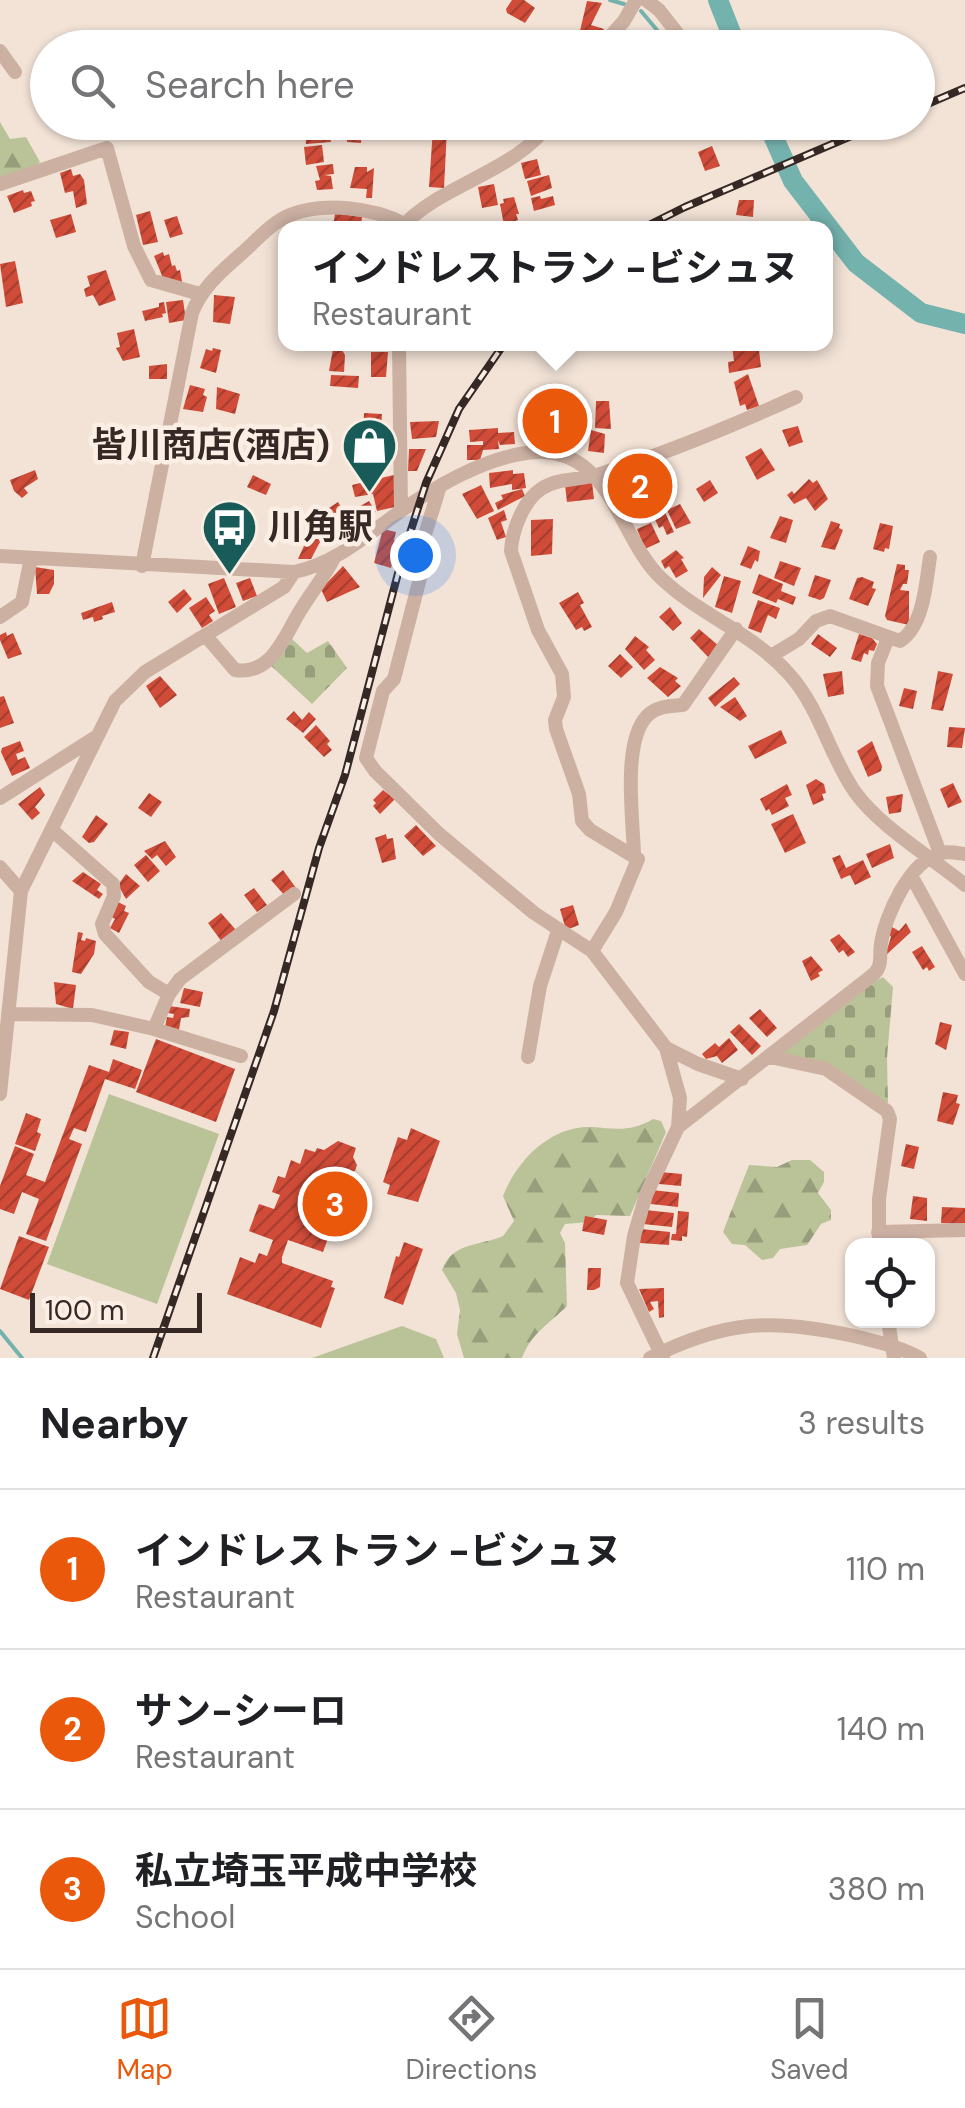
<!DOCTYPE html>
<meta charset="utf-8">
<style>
:root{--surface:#fff;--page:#f6f6f6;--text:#202124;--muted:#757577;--line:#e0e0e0;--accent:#ea580c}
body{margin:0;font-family:"DM Sans","Noto Sans JP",sans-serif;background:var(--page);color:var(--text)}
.controls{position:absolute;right:30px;bottom:30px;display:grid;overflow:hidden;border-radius:20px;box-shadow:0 2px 8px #0004}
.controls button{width:90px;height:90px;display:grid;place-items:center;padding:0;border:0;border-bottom:2px solid var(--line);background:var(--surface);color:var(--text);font:50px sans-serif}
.scale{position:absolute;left:30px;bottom:25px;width:172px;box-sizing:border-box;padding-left:10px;border:5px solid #362925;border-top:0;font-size:28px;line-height:35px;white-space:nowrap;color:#362925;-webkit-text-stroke:8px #fbeee4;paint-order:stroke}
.you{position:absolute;left:415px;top:555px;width:35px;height:35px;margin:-25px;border:8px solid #fff;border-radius:50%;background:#1a73e8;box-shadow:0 0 0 15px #1a73e833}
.badge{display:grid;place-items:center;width:65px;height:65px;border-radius:50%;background:var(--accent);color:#fff;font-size:32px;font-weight:700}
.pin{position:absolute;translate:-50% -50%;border:5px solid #fff;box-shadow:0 2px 10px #0006}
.popup{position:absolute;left:278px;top:221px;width:555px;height:130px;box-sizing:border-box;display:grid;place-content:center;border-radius:20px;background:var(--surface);filter:drop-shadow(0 2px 8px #0005);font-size:32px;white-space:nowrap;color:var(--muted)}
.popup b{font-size:38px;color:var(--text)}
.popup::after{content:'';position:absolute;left:50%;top:100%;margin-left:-20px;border:20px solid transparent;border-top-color:var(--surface)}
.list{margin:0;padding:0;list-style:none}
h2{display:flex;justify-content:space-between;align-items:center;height:130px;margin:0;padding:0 40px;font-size:42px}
h2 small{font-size:32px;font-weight:400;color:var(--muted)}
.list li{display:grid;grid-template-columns:65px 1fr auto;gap:30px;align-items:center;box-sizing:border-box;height:160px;padding:0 40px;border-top:2px solid var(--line)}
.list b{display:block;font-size:38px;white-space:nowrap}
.list p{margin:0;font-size:32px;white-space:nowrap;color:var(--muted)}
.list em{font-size:32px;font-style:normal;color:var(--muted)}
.icon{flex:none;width:55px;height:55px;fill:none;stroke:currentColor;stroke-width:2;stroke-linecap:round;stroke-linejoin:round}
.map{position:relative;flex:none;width:965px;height:1358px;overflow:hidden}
.search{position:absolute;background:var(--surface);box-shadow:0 2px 8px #0004;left:30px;right:30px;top:30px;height:110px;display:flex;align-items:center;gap:25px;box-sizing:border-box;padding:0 35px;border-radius:55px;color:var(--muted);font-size:38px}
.sheet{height:610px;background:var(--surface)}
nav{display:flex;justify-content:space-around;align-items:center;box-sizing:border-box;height:140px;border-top:2px solid var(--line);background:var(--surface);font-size:28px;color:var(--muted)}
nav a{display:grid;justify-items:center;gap:5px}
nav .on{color:var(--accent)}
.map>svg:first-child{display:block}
</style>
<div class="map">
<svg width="965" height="1358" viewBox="0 0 965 1358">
<defs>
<pattern id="forest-firs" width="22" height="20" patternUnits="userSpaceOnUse" patternTransform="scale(2.5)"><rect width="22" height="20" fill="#b9c397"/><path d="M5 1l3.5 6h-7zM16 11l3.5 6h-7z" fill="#979e7b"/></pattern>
<pattern id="cemetery-stones" width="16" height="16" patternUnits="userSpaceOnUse" patternTransform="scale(2.5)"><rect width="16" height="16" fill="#b9c397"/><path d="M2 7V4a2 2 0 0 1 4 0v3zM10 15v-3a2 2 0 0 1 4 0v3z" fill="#979e7b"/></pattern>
<pattern id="building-hatch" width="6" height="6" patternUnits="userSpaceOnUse" patternTransform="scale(2.5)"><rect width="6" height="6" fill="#d04c39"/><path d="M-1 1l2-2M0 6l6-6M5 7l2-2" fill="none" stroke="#aa3f30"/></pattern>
</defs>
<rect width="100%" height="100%" fill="#f3e3d7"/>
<path fill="url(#forest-firs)" d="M0,122L10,139L26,137L40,162L34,168L0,180Z
M653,1119L661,1121L666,1132L630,1216L596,1215L589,1222L565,1224L560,1233L565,1243L567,1306C548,1325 532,1332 522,1358H464L457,1334L460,1310L456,1293L442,1270C452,1242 480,1246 503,1236L514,1221L503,1196C517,1160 551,1125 592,1127C616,1129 631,1132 653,1119Z
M792,1160H810L824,1172V1182L818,1193L831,1210V1220L821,1224L807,1245L780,1249L773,1258L762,1260L745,1245L732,1244L723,1232L749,1165L777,1167Z"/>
<path fill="url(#cemetery-stones)" d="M290,637L307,653L328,641L347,668L312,704L268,663Z
M883,977L893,987L887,1058L888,1103L790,1059L782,1051L852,995Z"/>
<path fill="#b9c397" d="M109,1094L219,1134L157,1304L47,1264Z
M402,1326L436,1339L444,1358H312Z"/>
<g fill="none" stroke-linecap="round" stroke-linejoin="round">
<path stroke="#74b2ae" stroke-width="4" d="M610,0L624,4
M641,11L672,48
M702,41L729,29
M0,1331L22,1358"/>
<path stroke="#74b2ae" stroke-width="20" d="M718,0L737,48
M767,122L793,181L856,263L921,313L965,324"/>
</g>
<path fill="url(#building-hatch)" d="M512,0H524L535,8L525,23L507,13L506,9Z
M587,1L602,3L591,25L604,29L600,39L580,31Z
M126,122H144L147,136L130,139Z
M347,122H362L361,143L347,142Z
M329,127L331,142L306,144L305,129Z
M433,128L447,129L444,188L429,187Z
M322,145L324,162L306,165L304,147Z
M712,146L720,166L705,171L698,152Z
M537,159L541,175L525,179L521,163Z
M333,164L334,174L324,175L331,176L333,189L317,190L315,181L320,180L316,166Z
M355,167H367V172L374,168L372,198H366L367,189L350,188Z
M71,169L73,176L80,174L84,180L87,204L76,208L73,191L65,193L60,173Z
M549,175L552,188L531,196L527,181Z
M494,184L498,205L482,208L478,187Z
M23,190L24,193L31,191L35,201L31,202L32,206L14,213L7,196Z
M540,196L541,199L553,196L555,205L534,211L531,198Z
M514,197L519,214H516L518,220L504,225L500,204L504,203L503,199Z
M739,200H754L753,217L736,215Z
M150,211L158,242L143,245L136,215Z
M335,213L362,217L361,228H333Z
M71,214L76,232L56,238L50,220Z
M177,216L183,234L170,238L164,220Z
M163,252L164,256L169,254L172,266L175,265L177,271L180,270L183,287L165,283L154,256Z
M15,261L23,303L6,307L0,264Z
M106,270L116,300L99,306L93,295L86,297L84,289L90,286L87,276Z
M214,295L235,297L230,324L213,322Z
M183,300L186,320L169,323L166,302Z
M164,302L166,313L162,314L163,317L145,321L142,311L159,307V303Z
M134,329L140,357L123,361L116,348L120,347L117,333Z
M762,344L763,349L759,350L761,367L729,373L728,362L734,361L732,346Z
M213,348L221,350L216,373L200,368L206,349L212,351Z
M333,349L342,350L345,355L344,372L329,371Z
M371,352H388L386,377H371Z
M167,364V379H149V366Z
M748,374L759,406L747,410L745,404L740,406L734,382Z
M331,375L359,376L358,388L330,386Z
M190,385L205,389L203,395L207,397L203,412L183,409Z
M217,387L240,394L235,414L216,409Z
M596,401H609L611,429L595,428Z
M364,413L382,414L380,440L363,439Z
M439,421L436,437L412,439L410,422Z
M798,426L803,442L789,447L782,430Z
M498,428V433L514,432L515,444L500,445L498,440L499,449L483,450L480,460H467V445H483V441L470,442L469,430Z
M561,428L580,430L578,450L563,449Z
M591,430L605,434L604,453L588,451Z
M761,448L775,470L757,480L745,457Z
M409,449H426L417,471H408Z
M35,470L38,479L24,488L28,493L22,498L14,491L10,480Z
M513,470V474L524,473L526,488L512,490V484L490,488L489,473Z
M398,474L395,507L377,511L373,494L355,497L352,485Z
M253,475L271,484L266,495L247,487Z
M809,479L813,483L817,480L828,499L815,511L806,498L794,504L787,495L792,491L794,494Z
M710,480L718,493L704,502L696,489Z
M592,482L594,499L567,502L565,485Z
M481,485L494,511L477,519L462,494L475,488L477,491L475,488Z
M522,489L525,496L498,510L495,503L503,499L501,495Z
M369,501L376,512L371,515L376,522L366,528L355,509Z
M338,502L347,517L335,525L326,510Z
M680,504L691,523L676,529L667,510Z
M662,506L674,532L667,535L663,526L659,528L651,511Z
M504,510L507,520L501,522L506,537L497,540L488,518Z
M355,516L364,530L347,543L337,527Z
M780,516L793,520L786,543L770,538Z
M553,519L552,554L531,556V520Z
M831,521L840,524L839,528L843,530L835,550L821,547Z
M651,523L660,542L645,549L637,529Z
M880,523L893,526L889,549L885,548L884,552L873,549Z
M383,529L396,532L394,540L398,542L391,568L374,563Z
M309,535L321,540L311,559H298Z
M748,546L760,551L758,562L755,560L751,569L740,565Z
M676,550L684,558L681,559L688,571L676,578L669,566L665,569L661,561Z
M780,561L801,568L794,586L774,578Z
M897,564L905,565V570H909L907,584H903L900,590L909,591V625L887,620L885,616Z
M343,566L360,587L327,602L321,589Z
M35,567L54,570V584L49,594H37Z
M712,567L721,575L703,598L704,577Z
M759,574L783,584L781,591L796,597L793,605L778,599L776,603L752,593Z
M815,575L831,580L824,598L820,600L808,596Z
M724,576L741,581L732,613L715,607Z
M862,577L874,582L872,588L876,589L868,606L849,599L857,578Z
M224,578L236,607L219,614L208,584Z
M250,578L257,596L243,601L236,583Z
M184,589L192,599L177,613L168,602Z
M578,592L584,603L580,605L592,627L584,631L582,627L576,630L559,603Z
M206,597L215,611L209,615L213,621L202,628L189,608Z
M758,600L780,608L776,619L768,615L761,633L748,628Z
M112,602L115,612L102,616L103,619L94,622L93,617L83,620L81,613Z
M670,607L682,623L673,631L659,617Z
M699,629L719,646L708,657L690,638Z
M6,632L7,636L13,633L22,654L8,659L0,640V635Z
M818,634L837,648L830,657L811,644Z
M859,634L872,638L877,644L874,651L869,650L868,655L864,653L861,662L851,659Z
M635,636L649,647L646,650L655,660L644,670L625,649Z
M620,654L633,667L621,678L608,666Z
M660,667L678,678L675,681L681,686L668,697L647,678Z
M842,671L844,694L828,697L823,674Z
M938,671L953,674L943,711L931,709Z
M160,676L177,695L160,708L146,686Z
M734,677L740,684L715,707L708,698Z
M904,688L917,691L913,709L899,706Z
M4,696L14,723L0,728V697Z
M735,697L747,716L740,721L720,707Z
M294,711L302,720L309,712L316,719L303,733L286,719Z
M316,725L330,741L327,744L332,750L324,757L304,737Z
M949,727L965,728L962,748L947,747Z
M781,730L787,743L755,759L748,746Z
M20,741L24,751L16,754L18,760L25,757L30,768L12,776L1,752L2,748Z
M872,741L882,766L881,771L868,777L857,751Z
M816,779L824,784L826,793L822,794L824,800L813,805L806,785Z
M953,783L962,802L948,808L940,789Z
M787,784L792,795L785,798L789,806L772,815L769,809L766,811L760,799Z
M40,787L45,795L35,807L40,813L32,820L18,804Z
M383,790L395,799L380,814L373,806L376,803L373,800Z
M149,793L162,802L151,817L138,808Z
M903,794L901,812L889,814L886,797Z
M793,814L806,843L785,853L771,824Z
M96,815L108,824L94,842L89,843L82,837Z
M416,825L436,846L423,856L404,836Z
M386,834L387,839L393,838L396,859L382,863L375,838Z
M165,841L176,857L166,866L157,855L152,859L144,851Z
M890,844L894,858L872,868L866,854Z
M146,855L160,871L148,882L134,865Z
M840,855L846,868L863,860L871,877L855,885L850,875L841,879L832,858Z
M283,870L296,888L285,896L271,880Z
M83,872L101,884L97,890L103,894L99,899L72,881Z
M126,874L140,886L126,899L118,885Z
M254,888L267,905L257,912L244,895Z
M116,901L126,906L124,911L129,913L119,933L110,928L115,919L111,917Z
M573,905L579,925L566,930L560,909Z
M221,913L236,930L222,942L208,923Z
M906,923L911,932L885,956L891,937L887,932L892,927L899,931Z
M78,932L83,933L81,940L85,941L86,938L96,941L94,954L81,974L72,972Z
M839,934L855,952L848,957L843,950L839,953L830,940Z
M922,946L935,967L929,971L927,967L923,970L912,952Z
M811,956L823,970L818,973L820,976L811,981L802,961Z
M54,982L76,985L73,1009L56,1004Z
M184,988L203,992L200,1007L180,1003Z
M169,1006L190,1009L189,1017L181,1018L179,1030L165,1027L167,1017L173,1018L174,1014L168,1013Z
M760,1009L777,1028L767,1037L749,1018Z
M940,1022L952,1025L946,1050L935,1044Z
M739,1024L761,1046L752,1055L730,1032Z
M114,1030L129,1032L126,1049L110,1045Z
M729,1038L738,1050L722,1063L717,1056L706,1059L702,1054L715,1043L719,1047Z
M156,1039L235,1069L216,1122L136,1092Z
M113,1059L142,1070L135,1089L105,1079L86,1132L74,1128L69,1139L82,1144L46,1241L26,1234L39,1199L22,1192L14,1214L0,1209V1186L15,1146L34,1154L26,1175L45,1182L89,1065L109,1072Z
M943,1092L958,1095L956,1103L960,1104L953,1125L937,1121Z
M26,1113L41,1119L37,1132L41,1134L35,1151L15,1144Z
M411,1128L440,1141L418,1202L387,1194L390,1185L383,1182L398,1137L407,1140Z
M338,1141L356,1148L353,1157L357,1165L355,1171L347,1173L344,1181L331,1179L313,1224L331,1230L323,1252L288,1240L282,1257V1263L333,1281L331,1287L335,1288L321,1328L227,1294L240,1257L255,1263L259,1253L267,1256L273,1240L249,1231L259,1204L274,1209L280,1195L272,1192L278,1176L285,1178L291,1160L300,1164L305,1149L315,1152L317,1148L324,1150Z
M906,1144L919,1147L914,1169L901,1166Z
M660,1172L682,1174L681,1186L659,1184Z
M652,1190L679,1193L678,1207L651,1204Z
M913,1196L927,1198V1221L910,1219Z
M942,1207L965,1208V1224L941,1223Z
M645,1210L674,1213L672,1227L643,1224Z
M678,1211L689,1212L687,1237L682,1236V1241L671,1240L672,1234H676Z
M585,1216L607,1220L604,1235L582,1231Z
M641,1229L670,1232L669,1245L640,1243Z
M19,1236L49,1247L29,1300L0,1289Z
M404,1242L423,1249L403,1305L384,1298L396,1256L399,1257Z
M588,1268H601L600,1287L594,1290H587Z
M664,1288V1317L659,1318L658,1301L650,1302L654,1309L649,1312L639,1289Z"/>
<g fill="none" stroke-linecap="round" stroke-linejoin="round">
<path stroke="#ccb1a3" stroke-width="14" d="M646,0L659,10L689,48
M600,48L624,21L636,0
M0,51L15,72
M735,122L742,133
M0,184L107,148L134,246L151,280L200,294
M401,228C438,185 517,172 550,122
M399,344L401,510
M440,486L423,541L426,555L394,679L383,691L366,758L375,771L439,834L534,913L592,951L666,1048L680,1098L678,1127
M0,556L294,572C334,564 366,536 398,513C433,488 477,462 520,454C611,437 615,535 662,579C701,616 753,633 789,674C820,708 829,755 855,792C880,827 931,857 965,885
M142,566L192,313C202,287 221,272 241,254C256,241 272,222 290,215C323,202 373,207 404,224
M0,617L22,602L31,558
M205,635L235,670C272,676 285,635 300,611C311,593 324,577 334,558
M888,638L878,663L877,686L940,853
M771,656L799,639L816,621L830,616L900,641C924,626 926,582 930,557
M0,798L96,737
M52,830L113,884L114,896L102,924L105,934L149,982L169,994
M634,854C633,819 622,742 647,716C657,706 670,706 683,705L736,629
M0,867L21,891
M912,877L965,974
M592,951L616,912L638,859L590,830L582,821L579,794L556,729L555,720L564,697L562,674L538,630L511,551C512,531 523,501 541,489C559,477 580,481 600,474C668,453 732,426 796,397
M8,1014L92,1015L154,1029L241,1056
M154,1029L169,994L180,979L294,894
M666,1048L698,1064L742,1079
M528,1057L540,986L558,931
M770,1057L826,1069L887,1111L890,1119L879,1199V1246
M0,1094L21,891L115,701L145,672L284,587L294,572
M878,1232L965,1230
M888,1320L894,1358
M650,1358C725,1320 773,1318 854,1336C877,1342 899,1346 920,1358
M663,1358L627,1283L634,1236L646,1195L678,1127L874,974C883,965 879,956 881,944C885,916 910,860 941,853C948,851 958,853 965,854"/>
<defs>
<path id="rail" d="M918,108L965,88
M643,228L685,207L884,122
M153,1358L274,1011L319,848L345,775L402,558L426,483L459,409L504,344"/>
</defs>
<use href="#rail" stroke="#362925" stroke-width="8"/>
<use href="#rail" stroke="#fbeee4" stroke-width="4" stroke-dasharray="11" stroke-linecap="butt"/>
</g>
<defs>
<symbol id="shop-pin" viewBox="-11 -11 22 30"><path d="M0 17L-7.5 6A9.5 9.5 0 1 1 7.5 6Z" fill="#185b58" stroke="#fbeee4"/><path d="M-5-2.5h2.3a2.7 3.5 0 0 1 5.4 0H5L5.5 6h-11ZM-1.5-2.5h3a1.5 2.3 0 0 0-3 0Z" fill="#fff"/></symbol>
<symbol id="bus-pin" viewBox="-11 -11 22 30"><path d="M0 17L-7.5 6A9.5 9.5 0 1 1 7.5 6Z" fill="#185b58" stroke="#fbeee4"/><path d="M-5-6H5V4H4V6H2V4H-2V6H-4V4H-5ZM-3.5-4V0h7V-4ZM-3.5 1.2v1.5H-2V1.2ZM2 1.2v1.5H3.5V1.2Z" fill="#fff"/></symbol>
</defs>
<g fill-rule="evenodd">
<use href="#shop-pin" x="338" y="414" width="63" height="86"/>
<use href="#bus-pin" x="198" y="496" width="63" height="86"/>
</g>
<g text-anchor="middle" stroke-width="9" stroke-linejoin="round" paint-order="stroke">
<g font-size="35" font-weight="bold" fill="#362925" stroke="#fbeee4" text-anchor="end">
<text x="330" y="457">皆川商店(酒店)</text>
<text x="268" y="539" text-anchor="start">川角駅</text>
</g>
</g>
</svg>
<div class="controls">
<button><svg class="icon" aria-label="locate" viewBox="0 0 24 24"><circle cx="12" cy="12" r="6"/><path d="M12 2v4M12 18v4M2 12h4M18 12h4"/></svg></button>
</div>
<div class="scale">100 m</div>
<div class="you"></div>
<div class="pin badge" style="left:555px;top:421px">1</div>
<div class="popup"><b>インドレストラン -ビシュヌ</b>Restaurant</div>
<div class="pin badge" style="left:640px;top:486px">2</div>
<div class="pin badge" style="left:335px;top:1204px">3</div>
<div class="search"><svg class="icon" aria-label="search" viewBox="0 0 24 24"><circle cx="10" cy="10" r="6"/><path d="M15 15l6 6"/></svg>Search here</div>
</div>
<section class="sheet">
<h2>Nearby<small>3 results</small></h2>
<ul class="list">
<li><span class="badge">1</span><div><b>インドレストラン -ビシュヌ</b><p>Restaurant</p></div><em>110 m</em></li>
<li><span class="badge">2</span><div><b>サン-シーロ</b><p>Restaurant</p></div><em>140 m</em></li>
<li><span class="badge">3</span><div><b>私立埼玉平成中学校</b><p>School</p></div><em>380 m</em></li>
</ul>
</section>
<nav>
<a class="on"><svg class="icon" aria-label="map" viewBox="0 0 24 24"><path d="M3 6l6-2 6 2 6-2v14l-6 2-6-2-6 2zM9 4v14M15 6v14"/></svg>Map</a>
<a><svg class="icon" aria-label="directions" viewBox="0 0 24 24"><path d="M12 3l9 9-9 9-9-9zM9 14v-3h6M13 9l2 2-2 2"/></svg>Directions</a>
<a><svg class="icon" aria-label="saved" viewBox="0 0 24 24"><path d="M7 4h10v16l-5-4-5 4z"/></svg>Saved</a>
</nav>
